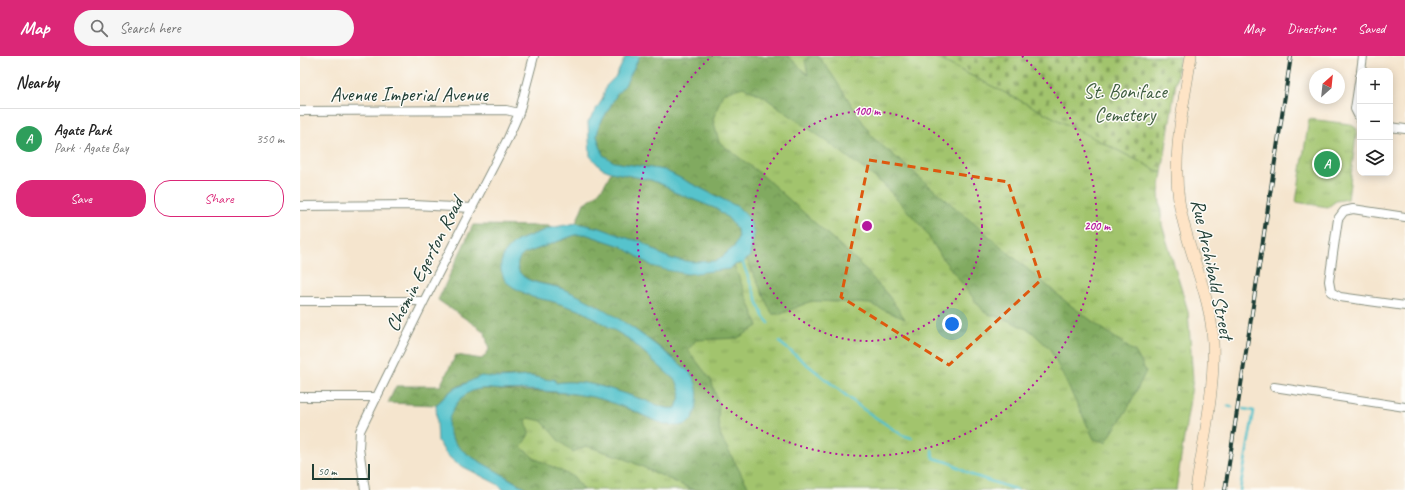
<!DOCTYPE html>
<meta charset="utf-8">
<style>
:root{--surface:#fff;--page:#f6f6f6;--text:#222;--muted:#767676;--line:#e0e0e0;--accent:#db2777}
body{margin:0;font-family:Caveat,sans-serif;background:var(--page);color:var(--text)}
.controls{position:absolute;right:12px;top:12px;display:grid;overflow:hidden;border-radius:8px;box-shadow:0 2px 10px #0003}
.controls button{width:36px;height:36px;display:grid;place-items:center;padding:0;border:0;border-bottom:1px solid var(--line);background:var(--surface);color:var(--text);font:20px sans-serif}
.compass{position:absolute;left:1009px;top:12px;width:36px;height:36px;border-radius:50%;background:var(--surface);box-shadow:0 2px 10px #0003;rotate:27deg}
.scale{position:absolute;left:12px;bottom:10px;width:58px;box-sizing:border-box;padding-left:4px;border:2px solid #1f3d34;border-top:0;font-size:11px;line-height:14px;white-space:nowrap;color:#1f3d34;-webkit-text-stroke:3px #fdfcf7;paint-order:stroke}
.you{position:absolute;left:652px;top:268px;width:14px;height:14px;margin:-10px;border:3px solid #fff;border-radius:50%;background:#1a73e8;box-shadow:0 0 0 6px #1a73e833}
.badge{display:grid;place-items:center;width:26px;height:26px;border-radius:50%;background:var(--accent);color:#fff;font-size:13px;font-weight:700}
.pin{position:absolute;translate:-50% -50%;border:2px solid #fff;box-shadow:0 1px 4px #0006}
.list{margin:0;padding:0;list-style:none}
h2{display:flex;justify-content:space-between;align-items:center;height:52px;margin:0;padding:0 16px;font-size:17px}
h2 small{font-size:13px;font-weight:400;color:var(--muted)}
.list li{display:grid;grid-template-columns:26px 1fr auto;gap:12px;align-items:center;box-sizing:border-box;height:60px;padding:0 16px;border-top:1px solid var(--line)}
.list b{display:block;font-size:15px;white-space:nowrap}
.list p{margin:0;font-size:13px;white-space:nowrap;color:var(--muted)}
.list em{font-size:13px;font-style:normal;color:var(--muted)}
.actions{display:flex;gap:8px;padding:12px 16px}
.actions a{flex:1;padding:9px 0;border:1px solid var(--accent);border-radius:16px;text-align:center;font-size:14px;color:var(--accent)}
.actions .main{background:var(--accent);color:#fff}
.icon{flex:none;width:22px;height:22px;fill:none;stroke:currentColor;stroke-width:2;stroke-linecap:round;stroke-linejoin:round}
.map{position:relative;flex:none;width:1105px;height:434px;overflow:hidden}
header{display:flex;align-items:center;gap:24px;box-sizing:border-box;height:56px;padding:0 20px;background:var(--accent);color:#fff}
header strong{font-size:19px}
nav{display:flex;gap:22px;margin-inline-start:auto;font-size:14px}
.search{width:280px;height:36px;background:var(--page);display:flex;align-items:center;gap:10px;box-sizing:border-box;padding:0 14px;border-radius:22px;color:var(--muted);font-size:15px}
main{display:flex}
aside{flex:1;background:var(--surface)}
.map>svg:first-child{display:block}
</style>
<header>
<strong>Map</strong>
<div class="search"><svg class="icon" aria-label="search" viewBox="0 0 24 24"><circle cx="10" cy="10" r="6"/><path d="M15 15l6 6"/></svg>Search here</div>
<nav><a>Map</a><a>Directions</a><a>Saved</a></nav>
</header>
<main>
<aside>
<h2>Nearby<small></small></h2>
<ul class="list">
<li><span class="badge" style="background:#2e9e5b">A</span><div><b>Agate Park</b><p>Park · Agate Bay</p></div><em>350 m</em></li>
</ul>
<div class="actions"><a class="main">Save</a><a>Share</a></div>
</aside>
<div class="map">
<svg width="1105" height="434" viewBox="0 0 1105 434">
<defs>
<pattern id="grass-tufts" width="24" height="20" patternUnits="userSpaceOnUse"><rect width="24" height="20" fill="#a2c46d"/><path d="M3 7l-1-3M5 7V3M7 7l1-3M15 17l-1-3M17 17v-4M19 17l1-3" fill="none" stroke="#83a05a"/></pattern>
<pattern id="forest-crowns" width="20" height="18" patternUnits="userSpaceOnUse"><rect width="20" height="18" fill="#81aa60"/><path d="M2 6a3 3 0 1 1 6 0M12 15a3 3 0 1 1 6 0" fill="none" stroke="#698c50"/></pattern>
<pattern id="cemetery-stones" width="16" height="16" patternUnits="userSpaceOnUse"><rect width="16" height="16" fill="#a2c46d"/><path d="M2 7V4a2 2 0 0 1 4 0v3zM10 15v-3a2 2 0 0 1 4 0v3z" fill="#83a05a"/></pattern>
</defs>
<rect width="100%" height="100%" fill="#fdfcf7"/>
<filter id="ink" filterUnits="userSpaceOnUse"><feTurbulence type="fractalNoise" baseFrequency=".025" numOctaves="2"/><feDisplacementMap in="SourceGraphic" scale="8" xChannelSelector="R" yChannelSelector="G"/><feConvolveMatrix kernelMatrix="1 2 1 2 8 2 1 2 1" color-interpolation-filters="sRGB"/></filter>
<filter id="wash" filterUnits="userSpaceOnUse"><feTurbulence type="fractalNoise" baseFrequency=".012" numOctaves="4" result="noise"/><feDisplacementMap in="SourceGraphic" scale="16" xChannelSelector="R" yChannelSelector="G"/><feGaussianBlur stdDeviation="0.9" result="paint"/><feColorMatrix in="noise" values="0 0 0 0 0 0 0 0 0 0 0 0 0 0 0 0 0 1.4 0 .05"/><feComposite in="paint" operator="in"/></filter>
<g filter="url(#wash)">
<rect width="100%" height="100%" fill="#f5e5ce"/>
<path fill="url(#grass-tufts)" stroke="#608050" d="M340,0H633L862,117L859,137L862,169L888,255L893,323L876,434H230L151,354L252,337L295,341L342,278L434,209L443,207Z
M1009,63L1050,68L1057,73L1048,143L1036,145L1028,151L996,146Z"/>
<path fill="url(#forest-crowns)" stroke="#50744a" d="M340,0H488L508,19L505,4L510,0H518L531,17L573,82L770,249L836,297L846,315L828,352L806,386L794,383L750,293L731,275L705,263L685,257L643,203L623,172L582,127L528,86L461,39L443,31L423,37L413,63L419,86L462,119L555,203L588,239L605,263L570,248L543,246L511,245L481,258H472L447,204L450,200L454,178L448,162L438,151L364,114L314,106L303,99L297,80L299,70L317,38L325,28Z
M311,116L351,124L366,130L374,136L417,153L428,162L437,173L438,182L434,191L417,205L393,206L372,203L362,199L341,185L330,183L300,172L276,167L284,147C298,140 304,131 311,116Z
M173,169L249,170L250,172C229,180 200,187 201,214L213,231L232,241L251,245L282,255L329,283L377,326L381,338L376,352C364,354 355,347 344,344C317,335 284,322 256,327L254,323C247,326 238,320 230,320C204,321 174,319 152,334C146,338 141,344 136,349L88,347L96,330H140L156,299L182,303L189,294L185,276L138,244Z
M285,178L321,190L352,210L429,213L434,209L458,270L438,282L396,284L388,294L411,324L419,349L418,365L421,381L450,434H393L321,401L286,390L273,396L258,384L242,365L229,362L226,364L229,378L221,391L234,402L274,421L283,434H230L162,396C151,383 142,367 153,352C158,345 162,337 170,335C180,332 190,333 200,334C232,336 264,335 294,341C321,347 345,363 371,370L394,322C360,285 306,254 261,232C251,228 225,227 219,216C215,209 218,202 224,198L275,179Z"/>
<path fill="url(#cemetery-stones)" stroke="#608050" d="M633,0H880L862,117Z"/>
<path fill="#56c3cc" stroke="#3a8080" d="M326,0H340L325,29L317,38L299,70L297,80L303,99L314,106L364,114L438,151L449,162L454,178L450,200L443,207L434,209L429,213L388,218L366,214L352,210L321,190L285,178L275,179L224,198C218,202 215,210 220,217C228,228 248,228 260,232C300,247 337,274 371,301C378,307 390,314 394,323C400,334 398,355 391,364C377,381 340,356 324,351C314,348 304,343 293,341C273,337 249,335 228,334C216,333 204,334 192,333C179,331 166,335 158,346C131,382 166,398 193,413C205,420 217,428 230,434H204L197,428L156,407L146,398L138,385L136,349L152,334L181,320L199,322L230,320L250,324L254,323L256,327C284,322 317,335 344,344C356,348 364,354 376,352L381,338L377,326L329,283L282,255L251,245L232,241L213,231L205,225L201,214V207L204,198L210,191L217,185L250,172L276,167L300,172L330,183L341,185L362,199L372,203L393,206L417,205L434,191L438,182L437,173L428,162L417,153L374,136L366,130L351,124L311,116L301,112L290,100L288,66L302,44L306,30L316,20Z"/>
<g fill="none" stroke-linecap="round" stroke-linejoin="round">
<path stroke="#56c3cc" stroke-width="2.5" d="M442,205L463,260L469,267
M479,286L563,353L602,379L612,382
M928,350L932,351
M632,394L633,402L648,406L672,419L717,434
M940,434L954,355L944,353"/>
</g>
</g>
<g filter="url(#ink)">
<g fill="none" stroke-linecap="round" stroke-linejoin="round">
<defs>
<path id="minor" d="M1061,15L1063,0
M1060,20L1055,53L1060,63
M0,55L206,54L219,57
M1090,71L1105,73
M0,150L114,149L172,152
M1105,161L1053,153L1044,155L1038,163L1029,225L1031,236L1040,241L1105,250
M0,245H124
M974,331L1105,351
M0,341H75
M65,434L59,392L60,375L124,245L208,82L219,57L234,0"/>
<path id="secondary" d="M891,0C884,47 872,97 879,145C886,193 911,237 913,286C915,335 903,386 896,434"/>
</defs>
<use href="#minor" stroke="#8a9181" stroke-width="10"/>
<use href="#secondary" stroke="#8a9181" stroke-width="12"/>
<use href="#minor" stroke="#fff" stroke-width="8"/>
<use href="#secondary" stroke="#fee4c6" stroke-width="11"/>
<defs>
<path id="rail" d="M925,434L991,0"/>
</defs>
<use href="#rail" stroke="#1f3d34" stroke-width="4"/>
<use href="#rail" stroke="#fdfcf7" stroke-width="2.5" stroke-dasharray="8" stroke-linecap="butt"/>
</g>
</g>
<path fill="none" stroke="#de580e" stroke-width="3" stroke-dasharray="8 5" stroke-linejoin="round" d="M569,104L708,126L741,224L649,309L541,241Z"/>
<g fill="none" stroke="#b5179e" stroke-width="2" stroke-dasharray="2 4">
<circle cx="567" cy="170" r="115"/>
<path d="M722 0A230 230 0 1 1 412 0"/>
</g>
<g text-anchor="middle" stroke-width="3" stroke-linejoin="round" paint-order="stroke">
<g font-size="20" fill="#405f42" stroke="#fdfcf7">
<text x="825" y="42">St. Boniface<tspan x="825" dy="23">Cemetery</tspan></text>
</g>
<g font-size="20" fill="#1f3d34" stroke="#fdfcf7">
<text x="109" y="45">Avenue Imperial Avenue</text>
<text transform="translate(124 208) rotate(-63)" y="7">Chemin Egerton Road</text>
<text transform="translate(913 213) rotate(78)" y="7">Rue Archibald Street</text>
</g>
</g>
<circle cx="567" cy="170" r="6" fill="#b5179e" stroke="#fdfcf7" stroke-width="2"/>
<g font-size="12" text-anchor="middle" font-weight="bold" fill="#b5179e" stroke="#fdfcf7" stroke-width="3" stroke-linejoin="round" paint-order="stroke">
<text x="567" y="59">100 m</text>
<text x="797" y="174">200 m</text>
</g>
</svg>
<div class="controls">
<button>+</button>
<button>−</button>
<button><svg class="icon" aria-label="layers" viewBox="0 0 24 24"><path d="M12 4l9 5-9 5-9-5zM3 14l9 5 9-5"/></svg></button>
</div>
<svg class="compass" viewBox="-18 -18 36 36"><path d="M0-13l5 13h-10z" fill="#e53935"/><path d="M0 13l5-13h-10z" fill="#767676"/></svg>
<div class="scale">50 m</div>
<div class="you"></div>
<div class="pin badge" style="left:1027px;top:108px;background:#2e9e5b">A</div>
</div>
</main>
